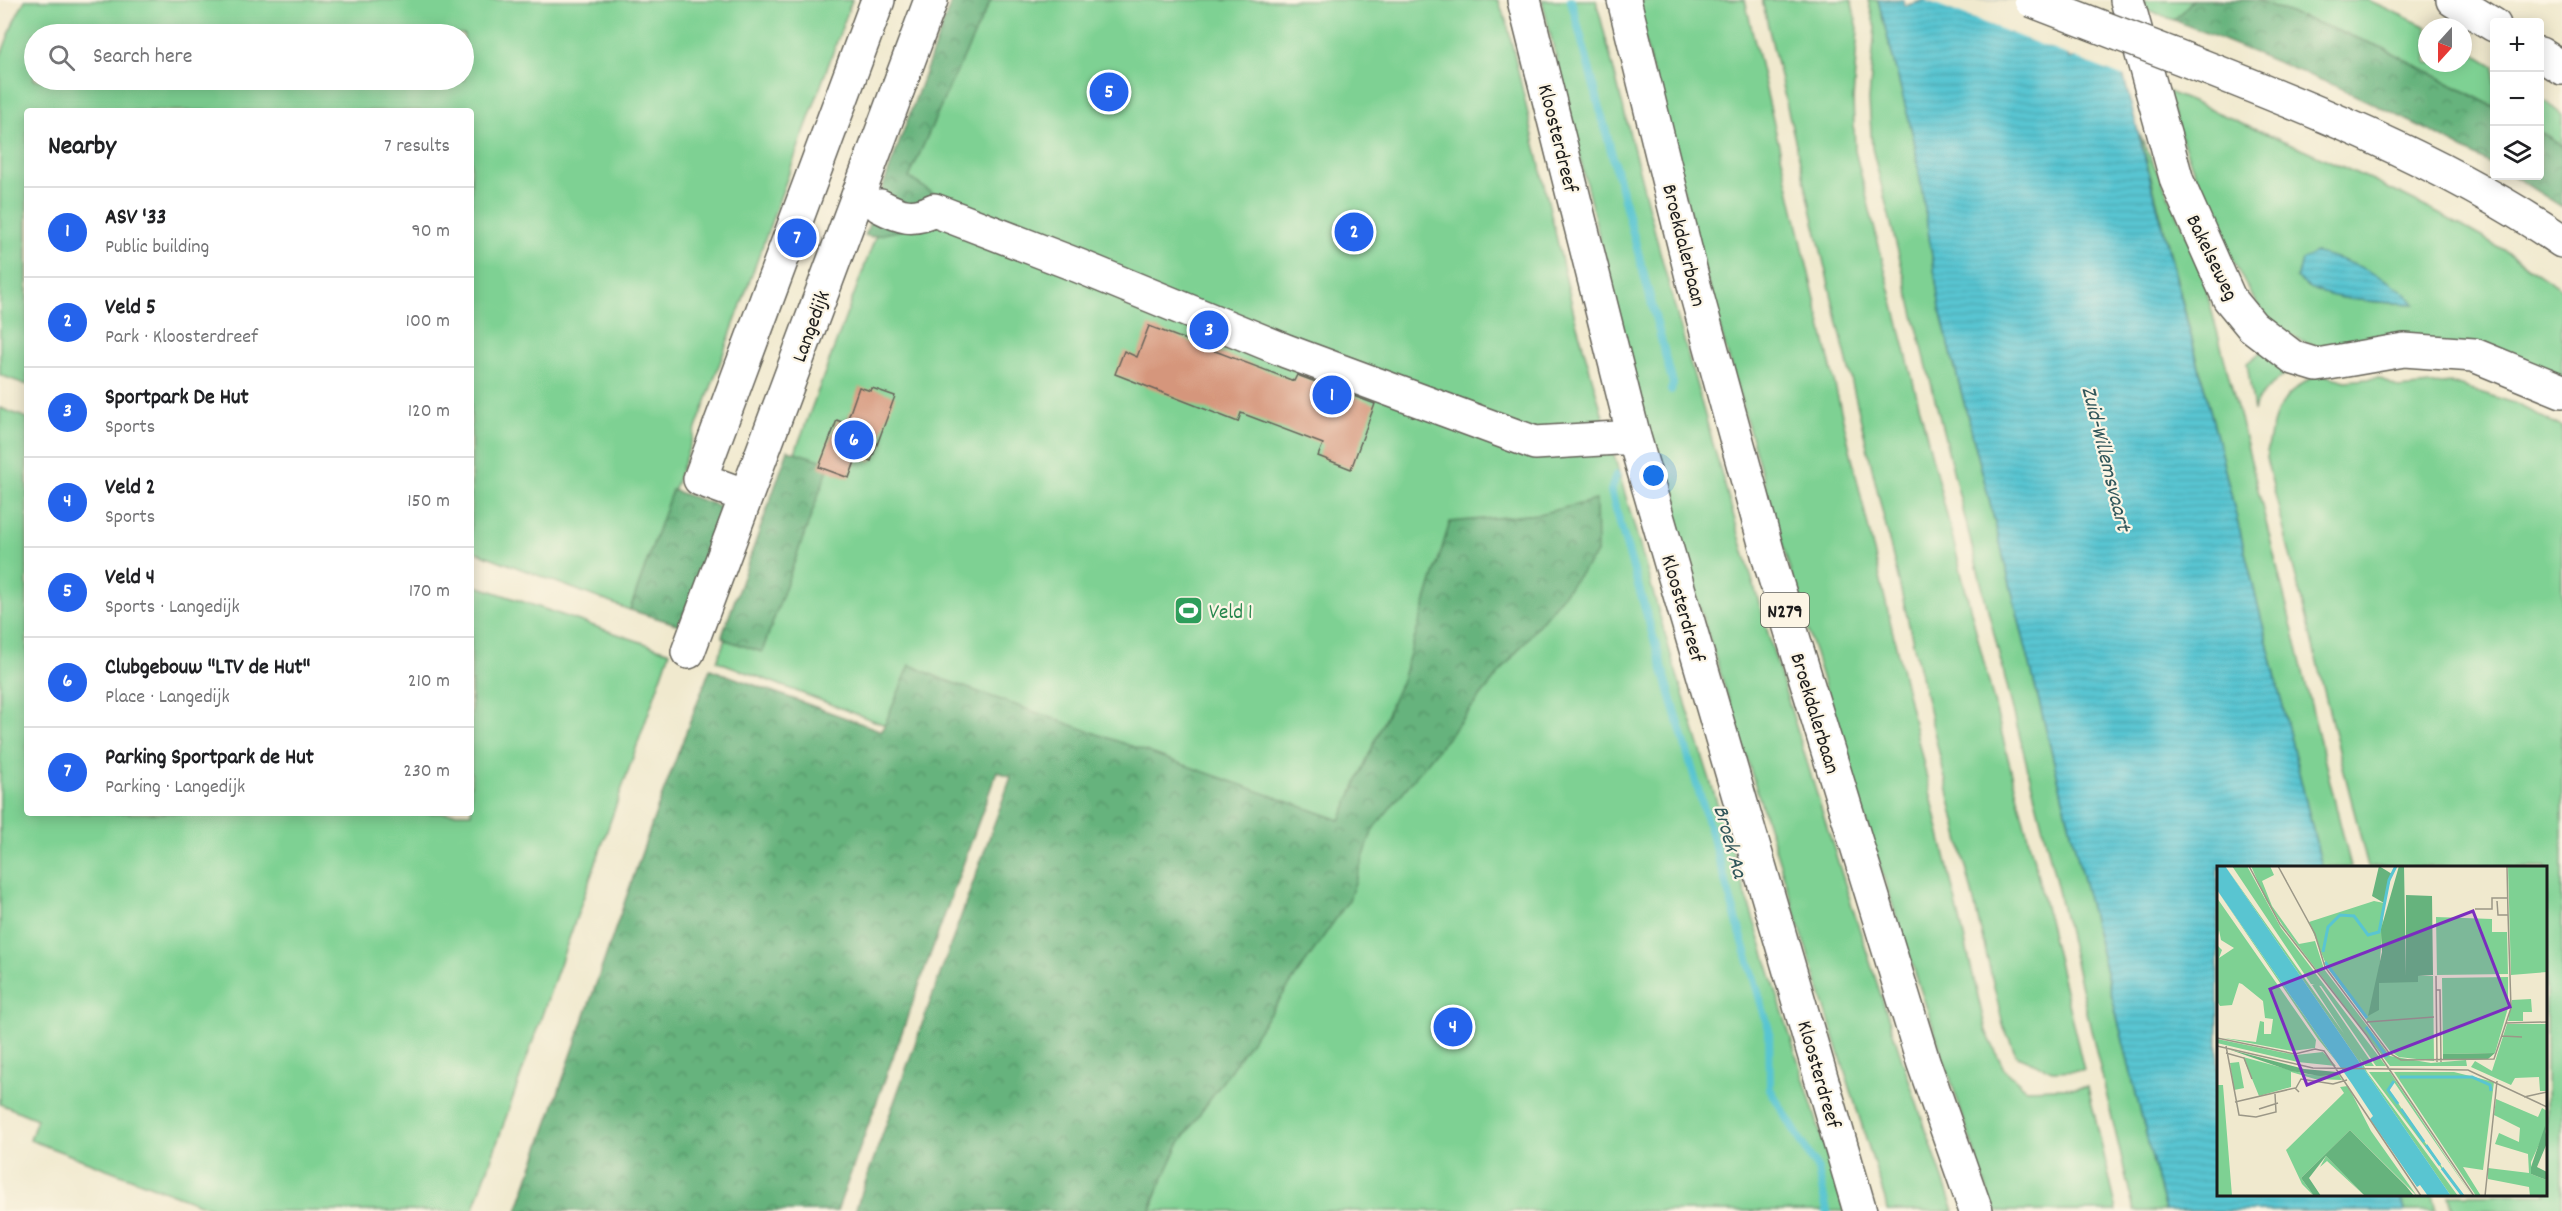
<!DOCTYPE html>
<meta charset="utf-8">
<style>
:root{--surface:#fff;--page:#f2f2f2;--text:#202124;--muted:#757577;--line:#e0e0e0;--accent:#2563eb}
body{margin:0;font-family:Dekko,sans-serif;background:var(--page);color:var(--text)}
.controls{position:absolute;right:18px;top:18px;display:grid;overflow:hidden;border-radius:6px;box-shadow:0 3px 15px #0003}
.controls button{width:54px;height:54px;display:grid;place-items:center;padding:0;border:0;border-bottom:2px solid var(--line);background:var(--surface);color:var(--text);font:30px sans-serif}
.compass{position:absolute;left:2418px;top:18px;width:54px;height:54px;border-radius:50%;background:var(--surface);box-shadow:0 3px 15px #0003;rotate:201deg}
.you{position:absolute;left:1654px;top:476px;width:21px;height:21px;margin:-15px;border:4px solid #fff;border-radius:50%;background:#1a73e8;box-shadow:0 0 0 9px #1a73e833}
.badge{display:grid;place-items:center;width:39px;height:39px;border-radius:50%;background:var(--accent);color:#fff;font-size:20px;font-weight:700}
.pin{position:absolute;translate:-50% -50%;border:3px solid #fff;box-shadow:0 2px 6px #0006}
.list{margin:0;padding:0;list-style:none}
h2{display:flex;justify-content:space-between;align-items:center;height:78px;margin:0;padding:0 24px;font-size:26px}
h2 small{font-size:20px;font-weight:400;color:var(--muted)}
.list li{display:grid;grid-template-columns:39px 1fr auto;gap:18px;align-items:center;box-sizing:border-box;height:90px;padding:0 24px;border-top:2px solid var(--line)}
.list b{display:block;font-size:22px;white-space:nowrap}
.list p{margin:0;font-size:20px;white-space:nowrap;color:var(--muted)}
.list em{font-size:20px;font-style:normal;color:var(--muted)}
.icon{flex:none;width:33px;height:33px;fill:none;stroke:currentColor;stroke-width:2;stroke-linecap:round;stroke-linejoin:round}
.map{position:relative;flex:none;width:2562px;height:1211px;overflow:hidden}
.search{position:absolute;background:var(--surface);box-shadow:0 3px 15px #0003;left:24px;top:24px;width:450px;height:66px;display:flex;align-items:center;gap:15px;box-sizing:border-box;padding:0 21px;border-radius:33px;color:var(--muted);font-size:22px}
.panel{position:absolute;background:var(--surface);box-shadow:0 3px 15px #0003;left:24px;top:108px;width:450px;height:708px;border-radius:6px}
.map>svg:first-child{display:block}
</style>
<div class="map">
<svg width="2562" height="1211" viewBox="0 0 2562 1211">
<defs>
<pattern id="forest-crowns" width="20" height="18" patternUnits="userSpaceOnUse" patternTransform="scale(1.5)"><rect width="20" height="18" fill="#66b37d"/><path d="M2 6a3 3 0 1 1 6 0M12 15a3 3 0 1 1 6 0" fill="none" stroke="#539166"/></pattern>
<pattern id="water-rules" width="6" height="5" patternUnits="userSpaceOnUse" patternTransform="scale(1.5)"><rect width="6" height="5" fill="#59c5d1"/><path d="M0 2.5h6" fill="none" stroke="#4da9b3"/></pattern>
</defs>
<rect width="100%" height="100%" fill="#fcf5e5"/>
<filter id="ink" filterUnits="userSpaceOnUse"><feTurbulence type="fractalNoise" baseFrequency=".0167" numOctaves="2"/><feDisplacementMap in="SourceGraphic" scale="12" xChannelSelector="R" yChannelSelector="G"/><feConvolveMatrix kernelMatrix="1 2 1 2 8 2 1 2 1" color-interpolation-filters="sRGB"/></filter>
<filter id="wash" filterUnits="userSpaceOnUse"><feTurbulence type="fractalNoise" baseFrequency=".008" numOctaves="4" result="noise"/><feDisplacementMap in="SourceGraphic" scale="24" xChannelSelector="R" yChannelSelector="G"/><feGaussianBlur stdDeviation="1.35" result="paint"/><feColorMatrix in="noise" values="0 0 0 0 0 0 0 0 0 0 0 0 0 0 0 0 0 1.4 0 .05"/><feComposite in="paint" operator="in"/></filter>
<g filter="url(#wash)">
<rect width="100%" height="100%" fill="#f0e9ce"/>
<path fill="#7ed193" stroke="#4d7658" stroke-width="1.5" fill-rule="evenodd" d="M25,0H852L630,610L471,550V111H27V385L0,375V58L14,21ZM34,34H464V80H34Z
M964,0H1498L1507,23L1575,318L1673,662L1845,1211H1151L1171,1150L1316,889L717,661Z
M1542,0H1596C1624,109 1650,218 1680,326C1762,623 1852,920 1954,1211H1887L1885,1199L1652,456Z
M1634,0H1745L1986,1031L2004,1069L2026,1089L2088,1087L2117,1211H1994L1876,855L1795,588L1716,315Z
M1762,0H1851L1858,28L1853,100L1855,151L2036,869L2084,1070L2052,1071L2017,1056L2003,1025Z
M1868,0H1878L1914,139L1941,314L1985,483L2165,1211H2134L2052,865L1872,148L1869,100L1875,27Z
M2144,0H2193L2174,20L2145,9Z
M2256,0H2368L2427,27V63H2463V47L2494,66V107L2383,48Z
M2166,91C2274,136 2383,181 2485,239C2512,254 2537,273 2562,289V380L2320,348C2305,342 2289,336 2276,325C2252,303 2239,272 2225,244C2202,194 2182,144 2166,91ZM2297,279L2415,304C2383,303 2321,301 2297,279Z
M2540,97L2562,115V145L2540,132Z
M2140,135L2198,258L2250,457L2351,867H2322L2215,429Z
M2263,350L2290,370C2277,381 2257,393 2254,411L2247,363Z
M2320,374L2346,381L2379,378L2399,388L2451,383L2514,403L2562,427V1211H2453L2449,1195L2546,1194V868L2368,867L2266,458C2274,414 2277,394 2320,374Z
M0,408L27,418V813H471V584L670,652L473,1211H218L30,1140L37,1119L0,1104Z
M2401,1195H2432L2436,1211H2405Z"/>
<path fill="url(#forest-crowns)" stroke="#41684c" stroke-width="1.5" d="M952,0H991L946,94L909,178L944,200L922,225L871,237L865,235Z
M2193,0H2256L2383,48L2494,107V166L2430,131L2338,87L2174,20Z
M2540,132L2562,145V207L2513,176H2540Z
M788,450L830,463L762,652L726,640L722,636Z
M672,490L725,508L680,625L630,610Z
M1596,500L1597,553L1373,829L1349,900L1179,1144L1153,1201L1151,1211H855L1011,777L997,771L837,1211H517L658,806L710,669L882,731L910,665L942,679L1340,820L1402,680L1450,522L1539,514Z"/>
<path fill="url(#water-rules)" stroke="#3a7076" stroke-width="1.5" d="M1878,0H1904L1905,6L1925,0H2055L2069,59L2091,53L2123,74L2215,429L2322,867L2218,868V1194L2401,1195L2405,1211H2165L1985,483L1941,314L1914,140Z
M2315,253C2342,257 2400,281 2415,304C2381,301 2323,303 2297,279L2302,260Z"/>
<path fill="#f0e9ce" d="M1925,0H2058L2071,55L2088,51L2076,0H2112L2127,78Z"/>
<g fill="none" stroke-linecap="round" stroke-linejoin="round">
<path stroke="#59c5d1" stroke-width="8" d="M1571,0L1673,384L1671,390
M1616,475L1611,491L1618,517L1769,1030L1770,1089L1818,1170L1827,1211"/>
</g>
<g id="blocks">
<path fill="#d5967c" d="M1149,326L1294,381L1297,375L1375,404L1351,469L1318,456L1323,444L1241,413L1238,422L1115,374L1124,351L1137,357Z
M859,387L871,391L872,388L895,396L871,461L857,456L849,478L819,467L837,420L846,424Z"/>
</g>
</g>
<g filter="url(#ink)">
<use href="#blocks" fill-opacity="0" stroke="#66645a" stroke-width="1.5"/>
<g fill="none" stroke-linecap="round" stroke-linejoin="round">
<defs>
<path id="minor" d="M1524,0L1634,437L1860,1211
M2127,0L2177,181L2229,298L2252,326L2294,358L2317,365L2404,350L2474,355L2562,391
M2453,0L2494,25
M2171,54C2305,106 2443,160 2562,241
M2540,54L2562,68
M880,206C901,217 913,221 934,210L1079,266L1286,351L1535,443L1634,437
M746,496L700,479L878,0
M688,652L931,0"/>
<path id="major" d="M1624,0L1694,285L1771,565L1923,1061L1976,1211"/>
</defs>
<use href="#minor" stroke="#66645a" stroke-width="36"/>
<use href="#major" stroke="#66645a" stroke-width="36"/>
<use href="#minor" stroke="#fff" stroke-width="33"/>
<use href="#major" stroke="#fff" stroke-width="33"/>
<defs>
<path id="minor-bridge" d="M2031,0L2171,54"/>
</defs>
<use href="#minor-bridge" stroke="#66645a" stroke-width="36" stroke-linecap="butt"/>
<use href="#minor-bridge" stroke="#fff" stroke-width="33"/>
</g>
</g>
<defs>
<symbol id="stadium-square" viewBox="-11 -11 22 22"><rect x="-9" y="-9" width="18" height="18" rx="4" fill="#2e9e5b" stroke="#fcf5e5"/><path d="M0-5a6.5 5 0 1 0 0 10a6.5 5 0 1 0 0-10ZM-3.5-1.8h7v3.6h-7Z" fill="#fff"/></symbol>
</defs>
<g fill-rule="evenodd">
<use href="#stadium-square" x="1172" y="594" width="33" height="33"/>
</g>
<g text-anchor="middle" stroke-width="4.5" stroke-linejoin="round" paint-order="stroke">
<rect fill="#fcf5e5" stroke="#5f5d58" stroke-width="1.5" x="1761" y="593" width="48" height="34" rx="4.5"/>
<g font-size="20" font-weight="bold" fill="#1c1c1c">
<text x="1785" y="617">N279</text>
</g>
<g font-size="21" fill="#1c1c1c" stroke="#fcf5e5">
<text transform="translate(1559 138) rotate(76)" y="7">Kloosterdreef</text>
<text transform="translate(1685 245) rotate(76)" y="7">Broekdalerbaan</text>
<text transform="translate(2213 257) rotate(64)" y="7">Bakelseweg</text>
<text transform="translate(810 326) rotate(-70)" y="7">Langedijk</text>
<text transform="translate(1684 608) rotate(74)" y="7">Kloosterdreef</text>
<text transform="translate(1816 713) rotate(73)" y="7">Broekdalerbaan</text>
<text transform="translate(1820 1074) rotate(74)" y="7">Kloosterdreef</text>
</g>
<g font-size="21" fill="#27864d" stroke="#fcf5e5" text-anchor="start">
<text x="1209" y="618">Veld 1</text>
</g>
<g font-size="22" font-style="italic" fill="#31575b" stroke="#fcf5e5">
<text transform="translate(2108 458) rotate(76)" y="8">Zuid-Willemsvaart</text>
<text transform="translate(1732 841) rotate(74)" y="8">Broek Aa</text>
</g>
</g>
<g transform="translate(2217 866)">
<rect width="330" height="330" fill="#f0e9ce"/>
<path d="M8,0L140,186L150,206L241,330H234ZM15,0H30L64,62L169,200H159L104,120L94,118ZM34,0H53L57,9L45,15L55,40L82,78L98,75L107,103L173,190L214,197L249,194L250,200H173L66,60L49,34ZM291,0H330V106L294,109ZM0,24L119,195L101,173ZM0,32L99,174L98,182L75,185L6,172L39,176L43,155L47,156V168H54L56,153L48,152L46,135L25,118L22,117L15,139L3,140L0,135L1,80L5,84L2,92L17,82L4,74L2,64L0,76ZM157,35L167,37L162,110H216L217,195L182,191L173,185L110,101L92,56ZM219,51L275,53V66H290L291,108L220,109ZM291,111V142L278,187L226,188L225,112ZM101,118L103,121L157,200H148L145,195L95,119ZM314,133L315,146H306V155H291L295,134ZM290,158H330V225H323L322,211L298,212L294,219L254,201L258,195L275,205ZM0,173L79,189L106,186L119,200L81,196L0,177ZM26,191L88,208L115,210L120,206L125,214L98,213L74,206V221L42,230ZM22,196L27,222L17,224L13,197ZM152,206H173L255,330L177,216L172,224L245,330ZM177,206H237L277,216L266,304L246,301L264,330H259ZM0,219H6L15,330H0ZM131,220L154,265L200,330L133,264L84,312L97,330L85,318L69,284L127,227L123,221ZM279,233L321,251L325,242L330,245V261L314,296V308L330,314V330H313L312,321L271,313V302L312,307L311,288L278,278L282,267L302,276L303,262L277,249ZM109,290L148,330L110,295L103,301Z" fill="#7ed193"/>
<path d="M162,0L175,8L167,37L155,30ZM182,0H187L189,110V29L215,30L216,109L201,110V116L162,117V144L151,150L165,86L164,63ZM11,183L87,203L120,206L119,209L103,210L74,205ZM278,187L271,193L226,194V188ZM328,260L330,277L320,301L330,306V314L314,308V301ZM133,264L189,320L197,330H148L109,290L92,312L104,330H97L84,312Z" fill="#66b37d"/>
<path d="M0,0H8L234,330H211L203,319L200,321L153,253L156,250L135,218L0,24Z" fill="#59c5d1"/>
<path fill="none" stroke="#59c5d1" stroke-width="3" d="M106,86L111,61L123,49L137,50L151,69L162,66L172,14L179,0M108,96L150,152M149,161L170,191M183,211H255L273,219L274,225M177,215L171,224L181,238M184,243L207,276M209,279L223,299M225,302L246,330"/>
<path fill="none" stroke="#9b9787" stroke-width="1.5" d="M32,0L63,58L150,170L257,330M61,0L98,68L108,101L172,187L184,194L277,193L294,142L291,47M290,0L291,48M280,35L281,49H291M258,43H275V32H291M219,110L220,196M219,124H223L224,196M150,156L217,151M289,157L330,156M285,170L305,171M0,172L78,188L98,183L107,185L204,330M0,180L96,202L251,204L330,241M9,180L22,249L39,251L59,246L58,228M9,187L27,192L35,213M79,222L84,213L116,218L130,214M307,231L330,226M18,236L78,222L82,226M42,243L61,237M268,330L280,215"/>
<path fill="#7b2cbf" fill-opacity="0.15" stroke="#7b2cbf" stroke-width="3" d="M256,45L293,141L90,219L53,123Z"/>
<rect width="330" height="330" fill="none" stroke="#1c1c1c" stroke-width="3"/>
</g>
</svg>
<div class="controls">
<button>+</button>
<button>−</button>
<button><svg class="icon" aria-label="layers" viewBox="0 0 24 24"><path d="M12 4l9 5-9 5-9-5zM3 14l9 5 9-5"/></svg></button>
</div>
<svg class="compass" viewBox="-18 -18 36 36"><path d="M0-13l5 13h-10z" fill="#e53935"/><path d="M0 13l5-13h-10z" fill="#757577"/></svg>
<div class="you"></div>
<div class="pin badge" style="left:1332px;top:395px">1</div>
<div class="pin badge" style="left:1354px;top:232px">2</div>
<div class="pin badge" style="left:1209px;top:330px">3</div>
<div class="pin badge" style="left:1453px;top:1027px">4</div>
<div class="pin badge" style="left:1109px;top:92px">5</div>
<div class="pin badge" style="left:854px;top:440px">6</div>
<div class="pin badge" style="left:797px;top:238px">7</div>
<div class="search"><svg class="icon" aria-label="search" viewBox="0 0 24 24"><circle cx="10" cy="10" r="6"/><path d="M15 15l6 6"/></svg>Search here</div>
<section class="panel">
<h2>Nearby<small>7 results</small></h2>
<ul class="list">
<li><span class="badge">1</span><div><b>ASV '33</b><p>Public building</p></div><em>90 m</em></li>
<li><span class="badge">2</span><div><b>Veld 5</b><p>Park · Kloosterdreef</p></div><em>100 m</em></li>
<li><span class="badge">3</span><div><b>Sportpark De Hut</b><p>Sports</p></div><em>120 m</em></li>
<li><span class="badge">4</span><div><b>Veld 2</b><p>Sports</p></div><em>150 m</em></li>
<li><span class="badge">5</span><div><b>Veld 4</b><p>Sports · Langedijk</p></div><em>170 m</em></li>
<li><span class="badge">6</span><div><b>Clubgebouw &quot;LTV de Hut&quot;</b><p>Place · Langedijk</p></div><em>210 m</em></li>
<li><span class="badge">7</span><div><b>Parking Sportpark de Hut</b><p>Parking · Langedijk</p></div><em>230 m</em></li>
</ul>
</section>
</div>
